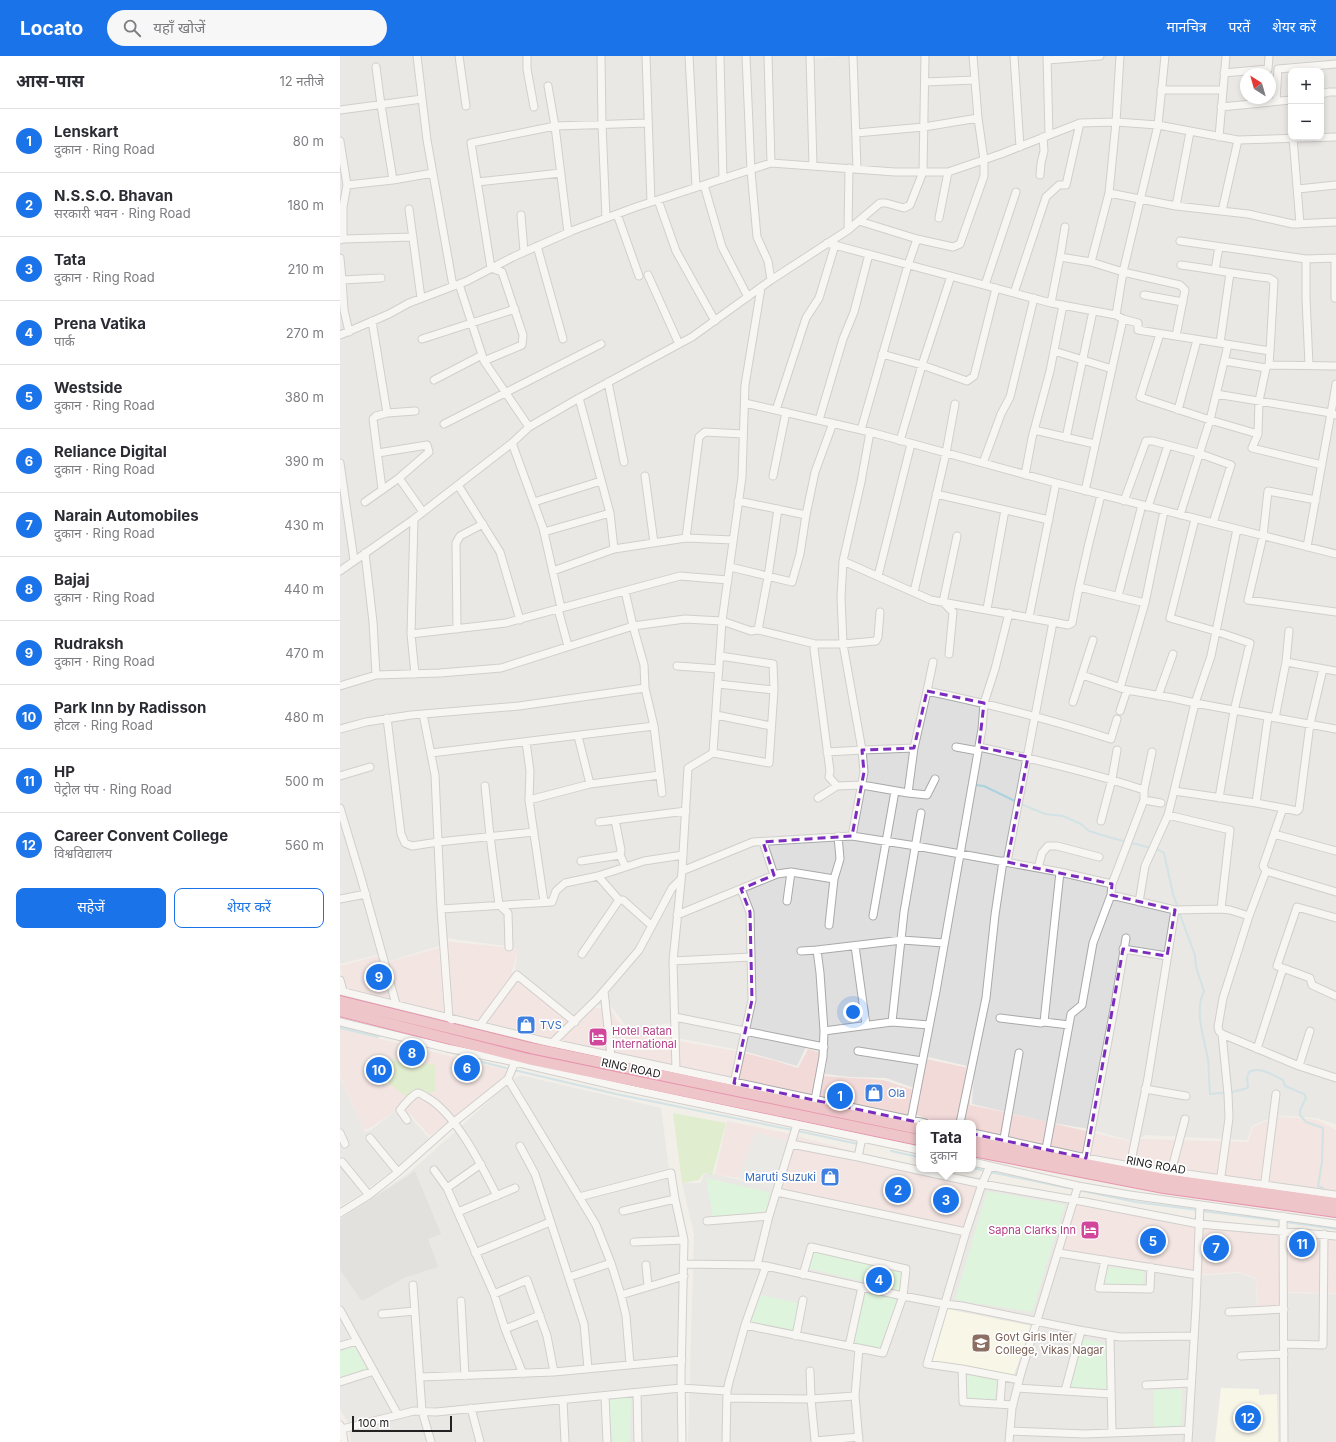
<!DOCTYPE html>
<html lang="hi">
<meta charset="utf-8">
<style>
:root{--surface:#fff;--page:#f7f7f7;--text:#2b2b33;--muted:#7c7c81;--line:#e1e1e2;--accent:#1a73e8}
body{margin:0;font-family:Inter,"Noto Sans Devanagari",sans-serif;background:var(--page);color:var(--text)}
.controls{position:absolute;right:12px;top:12px;display:grid;overflow:hidden;border-radius:8px;box-shadow:0 2px 6px #0003}
.controls button{width:36px;height:36px;display:grid;place-items:center;padding:0;border:0;border-bottom:1px solid var(--line);background:var(--surface);color:var(--text);font:20px sans-serif}
.compass{position:absolute;left:900px;top:12px;width:36px;height:36px;border-radius:50%;background:var(--surface);box-shadow:0 2px 6px #0003;rotate:323deg}
.scale{position:absolute;left:12px;bottom:10px;width:100px;box-sizing:border-box;padding-left:4px;border:2px solid #222;border-top:0;font-size:11px;line-height:14px;white-space:nowrap;color:#222;-webkit-text-stroke:3px #fff;paint-order:stroke}
.you{position:absolute;left:513px;top:956px;width:14px;height:14px;margin:-10px;border:3px solid #fff;border-radius:50%;background:#1a73e8;box-shadow:0 0 0 6px #1a73e833}
.badge{display:grid;place-items:center;width:26px;height:26px;border-radius:50%;background:var(--accent);color:#fff;font-size:13px;font-weight:700}
.pin{position:absolute;translate:-50% -50%;border:2px solid #fff;box-shadow:0 1px 4px #0006}
.popup{position:absolute;left:576px;top:1064px;width:60px;height:52px;box-sizing:border-box;display:grid;place-content:center;border-radius:8px;background:var(--surface);filter:drop-shadow(0 1px 3px #0005);font-size:13px;white-space:nowrap;color:var(--muted)}
.popup b{font-size:15px;color:var(--text)}
.popup::after{content:'';position:absolute;left:50%;top:100%;margin-left:-8px;border:8px solid transparent;border-top-color:var(--surface)}
.list{margin:0;padding:0;list-style:none}
h2{display:flex;justify-content:space-between;align-items:center;height:52px;margin:0;padding:0 16px;font-size:17px}
h2 small{font-size:13px;font-weight:400;color:var(--muted)}
.list li{display:grid;grid-template-columns:26px 1fr auto;gap:12px;align-items:center;box-sizing:border-box;height:64px;padding:0 16px;border-top:1px solid var(--line)}
.list b{display:block;font-size:15px;white-space:nowrap}
.list p{margin:0;font-size:13px;white-space:nowrap;color:var(--muted)}
.list em{font-size:13px;font-style:normal;color:var(--muted)}
.actions{display:flex;gap:8px;padding:12px 16px}
.actions a{flex:1;padding:9px 0;border:1px solid var(--accent);border-radius:8px;text-align:center;font-size:14px;color:var(--accent)}
.actions .main{background:var(--accent);color:#fff}
.icon{flex:none;width:22px;height:22px;fill:none;stroke:currentColor;stroke-width:2;stroke-linecap:round;stroke-linejoin:round}
.map{position:relative;flex:none;width:996px;height:1386px;overflow:hidden}
header{display:flex;align-items:center;gap:24px;box-sizing:border-box;height:56px;padding:0 20px;background:var(--accent);color:#fff}
header strong{font-size:19px}
nav{display:flex;gap:22px;margin-inline-start:auto;font-size:14px}
.search{width:280px;height:36px;background:var(--page);display:flex;align-items:center;gap:10px;box-sizing:border-box;padding:0 14px;border-radius:22px;color:var(--muted);font-size:15px}
main{display:flex}
aside{flex:1;background:var(--surface)}
.map>svg:first-child{display:block}
</style>
<header>
<strong>Locato</strong>
<div class="search"><svg class="icon" aria-label="search" viewBox="0 0 24 24"><circle cx="10" cy="10" r="6"/><path d="M15 15l6 6"/></svg>यहाँ खोजें</div>
<nav><a>मानचित्र</a><a>परतें</a><a>शेयर करें</a></nav>
</header>
<main>
<aside>
<h2>आस-पास<small>12 नतीजे</small></h2>
<ul class="list">
<li><span class="badge">1</span><div><b>Lenskart</b><p>दुकान · Ring Road</p></div><em>80 m</em></li>
<li><span class="badge">2</span><div><b>N.S.S.O. Bhavan</b><p>सरकारी भवन · Ring Road</p></div><em>180 m</em></li>
<li><span class="badge">3</span><div><b>Tata</b><p>दुकान · Ring Road</p></div><em>210 m</em></li>
<li><span class="badge">4</span><div><b>Prena Vatika</b><p>पार्क</p></div><em>270 m</em></li>
<li><span class="badge">5</span><div><b>Westside</b><p>दुकान · Ring Road</p></div><em>380 m</em></li>
<li><span class="badge">6</span><div><b>Reliance Digital</b><p>दुकान · Ring Road</p></div><em>390 m</em></li>
<li><span class="badge">7</span><div><b>Narain Automobiles</b><p>दुकान · Ring Road</p></div><em>430 m</em></li>
<li><span class="badge">8</span><div><b>Bajaj</b><p>दुकान · Ring Road</p></div><em>440 m</em></li>
<li><span class="badge">9</span><div><b>Rudraksh</b><p>दुकान · Ring Road</p></div><em>470 m</em></li>
<li><span class="badge">10</span><div><b>Park Inn by Radisson</b><p>होटल · Ring Road</p></div><em>480 m</em></li>
<li><span class="badge">11</span><div><b>HP</b><p>पेट्रोल पंप · Ring Road</p></div><em>500 m</em></li>
<li><span class="badge">12</span><div><b>Career Convent College</b><p>विश्वविद्यालय</p></div><em>560 m</em></li>
</ul>
<div class="actions"><a class="main">सहेजें</a><a>शेयर करें</a></div>
</aside>
<div class="map">
<svg width="996" height="1386" viewBox="0 0 996 1386">
<rect width="100%" height="100%" fill="#f2efe9"/>
<path fill="#e0dfdf" fill-rule="evenodd" d="M0,0H469L471,109L414,111L415,179L426,203L430,223L416,241L399,420L391,464L380,568L369,697L346,711L337,830L329,905L331,967L289,974L270,949H246L234,962L175,913L178,893L166,890L105,882L99,890L50,905L46,900L40,898L0,908Z
M502,0H996V495L647,405L407,345L422,239L436,217L420,181L413,116L433,111L475,114L477,97L473,3ZM951,15H981V81H951ZM906,18H930V42H906Z
M407,351L535,381L996,501V1068L976,1062L937,1059L912,1070L907,1084L806,1079L792,1085L749,1073L707,1066L632,1048L634,1016L627,1010L580,999L574,1032L546,1022L510,1021L485,1018L488,997L466,991L457,1010L400,994L337,982L338,929L335,903L347,792L352,714L372,703L377,694L385,575L399,475L406,400Z
M180,1019L321,1052L329,1114L239,1137L174,1023Z
M0,1021L25,1076L31,1074L56,1054L70,1061L89,1082L58,1110L18,1140L0,1150Z
M168,1028L237,1141L331,1114L330,1139L339,1175V1386H11L8,1367L0,1353V1163L69,1117Z
M364,1118H375L622,1178L645,1133L728,1147L714,1196L853,1220L899,1217L916,1223L917,1257H942L939,1386H348L354,1178L342,1127H361Z
M946,1237L996,1238V1386H948Z"/>
<path fill="#f2dad9" d="M105,885L178,893L172,916L178,923L230,966L252,952H270L277,964L288,976L333,970V1012L167,974L110,958Z
M99,892L104,959L5,933L0,910L41,899L48,906Z
M0,973L166,1014L164,1023L90,1080L72,1060L58,1053L30,1072L24,1074L0,1019Z
M338,985L397,995L436,1005L458,1012L468,993L488,999L482,1020L543,1024L574,1034L570,1060L338,1012Z
M586,1003L629,1012L630,1049L664,1056L793,1086L789,1106L633,1074V1067H599L574,1058Z
M938,1060L977,1064L996,1074V1137L951,1129L792,1107L796,1087L801,1083L908,1086L913,1071Z
M387,1065L446,1077L515,1096L579,1111V1113H589L642,1122L625,1169L622,1174L433,1133L398,1122L375,1118Z
M735,1145L788,1156L996,1182V1237L946,1236L941,1257H918L916,1222L899,1216L853,1219L721,1195Z"/>
<path fill="#ffffe5" d="M607,1253L692,1270L673,1321L590,1305Z
M881,1332L919,1333V1339L937,1338L938,1386H875Z"/>
<path fill="#d0d0d0" d="M75,1115L101,1178L88,1183L98,1211L64,1222L22,1245L0,1214V1163L68,1120Z"/>
<path fill="#cdebb0" d="M44,1001L69,1009L70,1005L95,1009V1035L88,1038C77,1032 77,1033 67,1041L42,1022L41,1010Z
M333,1057L386,1067L372,1119L365,1117L363,1118L359,1124L342,1127Z"/>
<path fill="#c8facc" d="M366,1122L429,1136L428,1155L373,1162Z
M647,1135L725,1149L692,1256L615,1244Z
M472,1195L562,1214L559,1234L467,1212Z
M766,1211L804,1215L803,1230L762,1229Z
M526,1236L559,1242L539,1294L512,1287Z
M420,1239L458,1247L454,1276L410,1265Z
M741,1282L766,1288L768,1336L727,1332Z
M14,1290L27,1313L0,1321V1295Z
M623,1316L657,1322L655,1345L624,1343Z
M842,1333L841,1372L814,1373V1334Z
M291,1341L290,1386H272L269,1344Z"/>
<path fill="#e2e2e2" d="M415,1076L448,1085L433,1133L398,1122Z"/>
<g fill="none" stroke-linecap="round" stroke-linejoin="round">
<path stroke="#aad3df" stroke-width="2" d="M636,729L644,730L677,746
M681,748L705,758L723,760L741,768L749,775L772,782L819,794L824,797L833,838L838,852
M839,856L855,899L856,911L864,935C854,955 864,982 868,1003C869,1014 869,1026 870,1038L892,1036L908,1032L907,1022L909,1016C921,1010 932,1019 943,1024L945,1030L964,1038L966,1042L960,1054V1059L966,1066L983,1072L982,1106L978,1130L983,1132
M0,972L38,981
M126,1002L170,1013
M174,1014L276,1038L453,1074
M458,1075L518,1088
M551,1095L579,1101
M633,1112L646,1115
M650,1116L796,1146L858,1154
M862,1155L941,1165
M945,1166L996,1173"/>
<defs>
<path id="minor" d="M77,0L87,84L113,230
M119,0L126,50
M187,0V13L194,51
M261,0L262,69L266,162
M306,0L311,146
M349,0L356,131
M380,0L383,123
M406,0L411,115L417,181L428,205L431,224
M428,0L431,107
M470,0L473,110
M513,0L517,112
M674,0L680,91
M707,0L709,79
M825,0L818,69L898,84L996,81
M707,4L760,0
M36,11L41,49L53,124
M884,17L928,13L929,0
M585,26L635,24
M208,30L215,70L308,67
M821,34H883
M981,38L989,36H996
M936,45L938,13L996,8
M881,51L951,44
M0,54L82,43
M516,77L584,71L638,62
M879,81L886,0
M953,82L960,168
M0,85L7,129L3,151V183L0,184
M700,119L701,107L704,95L703,81
M137,126L221,117
M7,129L53,124L93,117
M364,129L382,191L408,241
M958,133L996,129
M769,137L836,150L908,158L953,168L996,166
M318,144L336,195L375,265
M836,150L850,76
M69,153L81,242
M882,155L898,84
M277,158L299,220
M181,159L184,196
M599,162L608,116
M519,165L577,183L613,191L620,188L644,120V104L638,62L633,0
M508,174L540,147H546L564,152L570,149L583,116L585,0
M3,183L73,181
M840,185L966,203
M487,187L711,247L776,259L783,263L745,435
M197,190L223,283
M720,201L725,171
M0,202L2,224H0
M751,206L783,216L840,229L845,234L836,280
M841,209C871,213 900,219 929,222L934,225L930,295
M875,214L879,191
M308,219L339,288
M119,228L144,305L189,371
M645,229L676,136
M674,237L706,141L719,129H726L740,67
M804,239L843,246
M995,242V202
M776,259L783,216L818,69L776,66L780,0
M783,263L798,267V274L930,295L929,309L996,310
M32,265L47,357L75,355
M9,276L4,254L2,224L41,222
M820,278L800,341L870,364L918,378L912,392L982,409
M0,279L49,258L69,247L127,225L173,201L234,174L296,151L431,107L555,116H608L661,98L740,67L776,66L769,137L751,206L720,201L711,247
M82,283L175,253
M880,287L890,217
M714,295L772,313
M542,298L582,309L627,325L634,320L656,232
M144,305L182,289L183,279L162,216L151,212L131,87L215,70L228,177
M884,305L926,312
M969,309L966,242V203L996,202
M94,324L142,299
M268,326L284,406
M876,338L991,357L996,328
M239,342L270,457L274,493
M405,347L530,376L521,426L503,505L591,544L713,566L667,806
M436,354L466,262L479,242L495,189H493L494,187
M838,354L857,284
M479,364L503,283L514,256L529,198
M104,368L261,288
M521,374L568,209L577,183
M694,374L755,388
M530,376L716,427L897,473L871,600L855,647L996,673
M918,378L919,345L926,312L929,309
M726,382L753,255
M560,385L582,309L611,220
M172,387L203,472L221,552
M38,397L87,389L89,396L59,422
M0,407L14,504
M643,407L661,358L670,341L694,242
M685,419L692,382L710,315L723,249
M305,420L314,487
M433,420L446,356
M118,429L160,496L180,564
M42,433L33,363L36,360L47,357
M596,438L709,464
M761,439L749,487L739,531L805,547L824,455
M976,444L928,435L923,480L908,544L996,556
M398,445L466,459L475,416L493,367
M784,445L806,385H813L858,397L891,409L873,467
M25,446L59,422L83,456
M194,446L261,425
M808,451L828,389
M840,459L870,364L888,289
M74,463L71,578L75,618
M855,463L830,562L875,575L910,587L894,655L879,742
M897,473L996,498
M204,476L270,457
M346,482L359,381L365,376L403,378
M967,491L991,357L996,359
M503,505L501,541L503,588L522,694L574,692
M390,511L452,526L460,498L466,459
M0,515L74,463L172,387L189,371L239,342L352,281L431,224L508,174L509,112
M213,515L274,493L346,482L393,484
M538,520L571,388
M574,536L606,397L615,348
M778,540L802,449
M218,553L228,590
M647,553L665,454
M689,561L716,427
M713,566L728,569L732,567L739,531
M117,573L116,487L120,480L143,468
M418,574L475,588
M71,578L166,567L340,520L388,524
M609,598L613,556L603,546L617,480
M946,606L996,615
M337,610L379,613
M36,619L100,617L161,612L293,570L285,535
M742,619L787,634L833,642L855,647L834,735L916,747L943,752L934,778
M378,628L434,634
M0,630L36,619L33,566L25,497
M305,632L314,670L322,737
M780,632L805,547
M587,635L593,606
M818,640L833,598
M733,646L753,584
M780,655L787,634
M83,658L95,719L101,853L109,962L112,964
M376,659L431,670
M47,662L61,778L65,787L72,790L98,786L194,776
M935,662L946,606L949,575
M0,673L26,666L71,659L179,650L305,632L304,609L293,570L345,563L382,565L411,575L418,574L428,521L438,453
M238,680L250,728
M186,686L190,715L189,744L204,846
M616,691L638,695
M639,691C694,703 750,716 804,734V744L821,747
M487,696L522,694L524,716L512,780
M91,697L314,670
M373,697L429,707L434,634L433,608L380,600
M0,720L30,711
M595,723L587,739L568,737L574,692L587,635C649,648 710,663 771,683L777,663
M145,730L150,780L159,849L168,857L169,891
M497,730L489,721L490,715L474,593L475,588H503L536,585L538,581L540,556
M804,734L812,696
M834,735L828,759L890,774L881,853
M478,742L497,730L522,729L568,737
M189,744L250,728L320,719
M916,747L928,661
M0,752L21,822L56,948
M943,752L957,755L959,753L970,668L983,613
M275,764L281,794L280,799L285,810
M761,765L772,723L777,694
M259,766L346,755
M423,786L434,819
M241,805L280,799
M698,812L702,797L708,790H717L759,801
M342,815L348,712L373,697L382,565L402,421L405,329L421,232
M926,815L923,810L934,778L996,795
M258,820L279,844H283L312,870
M772,828L804,744
M0,843L26,838
M447,845L451,816
M799,846L805,810L828,759
M101,853L212,846L216,835L225,827L258,820L304,805L343,799
M337,859L437,818L451,816L494,823L500,803L498,780
M533,860L555,735
M909,860L926,815L996,836
M489,869L494,823
M515,890L526,969
M783,893L827,900
M461,895L477,894L562,884L604,887
M242,898L279,844
M333,905L411,901
M943,912L937,910L957,851L996,862
M0,924L3,935
M0,935L203,985L585,1067
M264,935L271,1000
M335,961L484,991
M660,962L701,967L704,966L720,816
M0,966L107,992L175,1006L281,1031L579,1094
M552,966L564,856L581,757
M704,966L729,969
M140,969L177,919L235,966
M484,975L552,966L589,969
M212,987L257,943L299,894L332,832L341,823
M917,993L943,912L970,922L972,929L996,940
M518,995L582,1005
M959,1010L970,975
M336,1014L333,905L342,815L413,786L512,780L576,790L720,816L772,828L771,839L835,854L881,853L890,854L909,860L883,942L878,971L879,975L882,978L959,1010L996,1022
M168,1023L256,1169L271,1207L281,1239L286,1260L290,1308
M394,1027L412,944L410,856L401,833
M805,1033L846,1040
M475,1044L483,1001L484,975L480,917L477,894
M67,1064L60,1054C63,1050 73,1038 78,1037C80,1037 83,1039 86,1041C115,1056 142,1110 157,1140
M571,1064L596,935L642,673L644,647L655,613L669,557
M620,1067L646,942L655,859L663,805
M0,1077L5,1088
M633,1077L746,1102L790,1110L996,1139
M30,1082L58,1116
M451,1088L518,1101L642,1128L735,1144L859,1168L996,1180
M663,1088L679,997
M180,1090L195,1118L244,1268L248,1313
M706,1093L731,958L742,949L753,887L771,839
M518,1101L522,1082
M2,1106L29,1139
M633,1106L738,1130L790,1139L996,1168
M745,1106L775,948L786,882
M141,1108L107,1132L154,1238L165,1273L183,1318
M650,1110L642,1128L626,1176L587,1308L622,1313L679,1324
M790,1110L808,1022L835,854
M94,1114L107,1132
M831,1116L845,1063
M880,1127L889,1062L888,1038L882,978
M924,1133L936,1038
M437,1136L626,1176
M239,1141L331,1117L335,1143L344,1184L341,1322L342,1386
M283,1155L335,1143
M118,1156L175,1132
M0,1157L29,1139L58,1116L113,1067L168,1023L175,1006
M943,1160L944,1386
M367,1165L429,1160
M294,1186L344,1184
M135,1197L210,1166
M719,1197L857,1219
M765,1204L759,1232L810,1233L811,1211
M344,1208L417,1209L426,1210L563,1240L605,1248L622,1250L739,1274L780,1281L854,1280
M306,1209L308,1230
M417,1209L429,1160L457,1068
M229,1221L271,1207
M73,1229L82,1355L91,1386
M154,1238L187,1224L207,1280L214,1316
M281,1239L344,1220
M121,1245L125,1320
M0,1254L58,1359
M889,1256L944,1253
M42,1258L75,1255
M405,1269L543,1297L563,1240L566,1213L471,1191L463,1219
M165,1273L200,1259
M456,1280L463,1244
M770,1280L772,1377
M944,1288L983,1289L984,1178
M0,1290L17,1285
M509,1290L522,1231
M901,1300L944,1298
M622,1313L623,1346L673,1349
M470,1315L471,1343L475,1385L519,1381
M80,1321L214,1316L342,1304
M0,1326L34,1315
M806,1329L851,1327
M677,1332L771,1338
M725,1335L741,1275
M297,1337L298,1386
M265,1340L267,1386
M388,1342L471,1343L515,1340
M223,1344L225,1386
M660,1348L662,1321
M131,1352L140,1386
M0,1369L2,1373L4,1386
M2,1373L74,1355L96,1356L341,1332L387,1335
M670,1375L745,1378L849,1374
M386,1386L387,1335L389,1326L405,1269L426,1210
M519,1386L515,1340L519,1292
M669,1386L672,1352L681,1317L738,1130
M848,1386L856,1250L860,1149"/>
<path id="highway" d="M0,945L191,992L579,1073
M0,955L188,1003L579,1084
M633,1085L745,1108L824,1123L996,1147
M633,1095L824,1132L996,1156"/>
</defs>
<use href="#minor" stroke="#a9a9a9" stroke-width="9"/>
<use href="#highway" stroke="#dc2a67" stroke-width="12"/>
<use href="#minor" stroke="#fff" stroke-width="7"/>
<use href="#highway" stroke="#e892a2" stroke-width="10"/>
</g>
<path d="M0 0H996V1386H0ZM587,635L644,647L639,691L688,701L667,806L772,828L771,839L835,854L827,900L783,893L746,1102L394,1027L412,944L410,856L401,833L434,819L423,786L512,780L524,716L522,694L574,692Z" fill="#f2efe9" fill-opacity=".55" fill-rule="evenodd"/>
<path fill="none" stroke="#7b2cbf" stroke-width="3" stroke-dasharray="8 5" stroke-linejoin="round" d="M587,635L644,647L639,691L688,701L667,806L772,828L771,839L835,854L827,900L783,893L746,1102L394,1027L412,944L410,856L401,833L434,819L423,786L512,780L524,716L522,694L574,692Z"/>
<defs>
<symbol id="shop-square" viewBox="-11 -11 22 22"><rect x="-9" y="-9" width="18" height="18" rx="4" fill="#3f7fe0" stroke="#fff"/><path d="M-5-2.5h2.3a2.7 3.5 0 0 1 5.4 0H5L5.5 6h-11ZM-1.5-2.5h3a1.5 2.3 0 0 0-3 0Z" fill="#fff"/></symbol>
<symbol id="hotel-square" viewBox="-11 -11 22 22"><rect x="-9" y="-9" width="18" height="18" rx="4" fill="#d1479c" stroke="#fff"/><path d="M-6-4.5h1.5V1H6V5H4.5V3h-9V5H-6ZM-4 0a1.8 1.8 0 1 1 3.6 0ZM.5 0V-2.5h3Q6-2.5 6 0Z" fill="#fff"/></symbol>
<symbol id="university-square" viewBox="-11 -11 22 22"><rect x="-9" y="-9" width="18" height="18" rx="4" fill="#8d6e63" stroke="#fff"/><path d="M0-5L7-2L0 1L-7-2ZM-4 1L0 2.5L4 1V4Q0 6-4 4Z" fill="#fff"/></symbol>
</defs>
<g fill-rule="evenodd">
<use href="#shop-square" x="175" y="958" width="22" height="22"/>
<use href="#hotel-square" x="247" y="970" width="22" height="22"/>
<use href="#shop-square" x="523" y="1026" width="22" height="22"/>
<use href="#shop-square" x="479" y="1110" width="22" height="22"/>
<use href="#hotel-square" x="739" y="1163" width="22" height="22"/>
<use href="#university-square" x="630" y="1276" width="22" height="22"/>
</g>
<g text-anchor="middle" stroke-width="3.5" stroke-linejoin="round" paint-order="stroke">
<g font-size="11" fill="#366cbe" stroke="#fff" text-anchor="start">
<text x="200" y="973">TVS</text>
<text x="548" y="1041">Ola</text>
<text x="476" y="1125" text-anchor="end">Maruti Suzuki</text>
</g>
<g font-size="11" fill="#b23c85" stroke="#fff" text-anchor="start">
<text x="272" y="979">Hotel Ratan<tspan x="272" dy="13">International</tspan></text>
<text x="736" y="1178" text-anchor="end">Sapna Clarks Inn</text>
</g>
<g font-size="11" fill="#222" stroke="#fff">
<text transform="translate(291 1012) rotate(12)" y="4">RING ROAD</text>
<text transform="translate(816 1109) rotate(10)" y="4">RING ROAD</text>
</g>
<g font-size="11" fill="#785e54" stroke="#fff" text-anchor="start">
<text x="655" y="1285">Govt Girls Inter<tspan x="655" dy="13">College, Vikas Nagar</tspan></text>
</g>
</g>
</svg>
<div class="controls">
<button>+</button>
<button>−</button>
</div>
<svg class="compass" viewBox="-18 -18 36 36"><path d="M0-13l5 13h-10z" fill="#e53935"/><path d="M0 13l5-13h-10z" fill="#7c7c81"/></svg>
<div class="scale">100 m</div>
<div class="you"></div>
<div class="pin badge" style="left:500px;top:1040px">1</div>
<div class="pin badge" style="left:558px;top:1134px">2</div>
<div class="pin badge" style="left:606px;top:1144px">3</div>
<div class="popup"><b>Tata</b>दुकान</div>
<div class="pin badge" style="left:539px;top:1224px">4</div>
<div class="pin badge" style="left:813px;top:1185px">5</div>
<div class="pin badge" style="left:127px;top:1012px">6</div>
<div class="pin badge" style="left:876px;top:1192px">7</div>
<div class="pin badge" style="left:72px;top:997px">8</div>
<div class="pin badge" style="left:39px;top:921px">9</div>
<div class="pin badge" style="left:39px;top:1014px">10</div>
<div class="pin badge" style="left:962px;top:1188px">11</div>
<div class="pin badge" style="left:908px;top:1362px">12</div>
</div>
</main>
